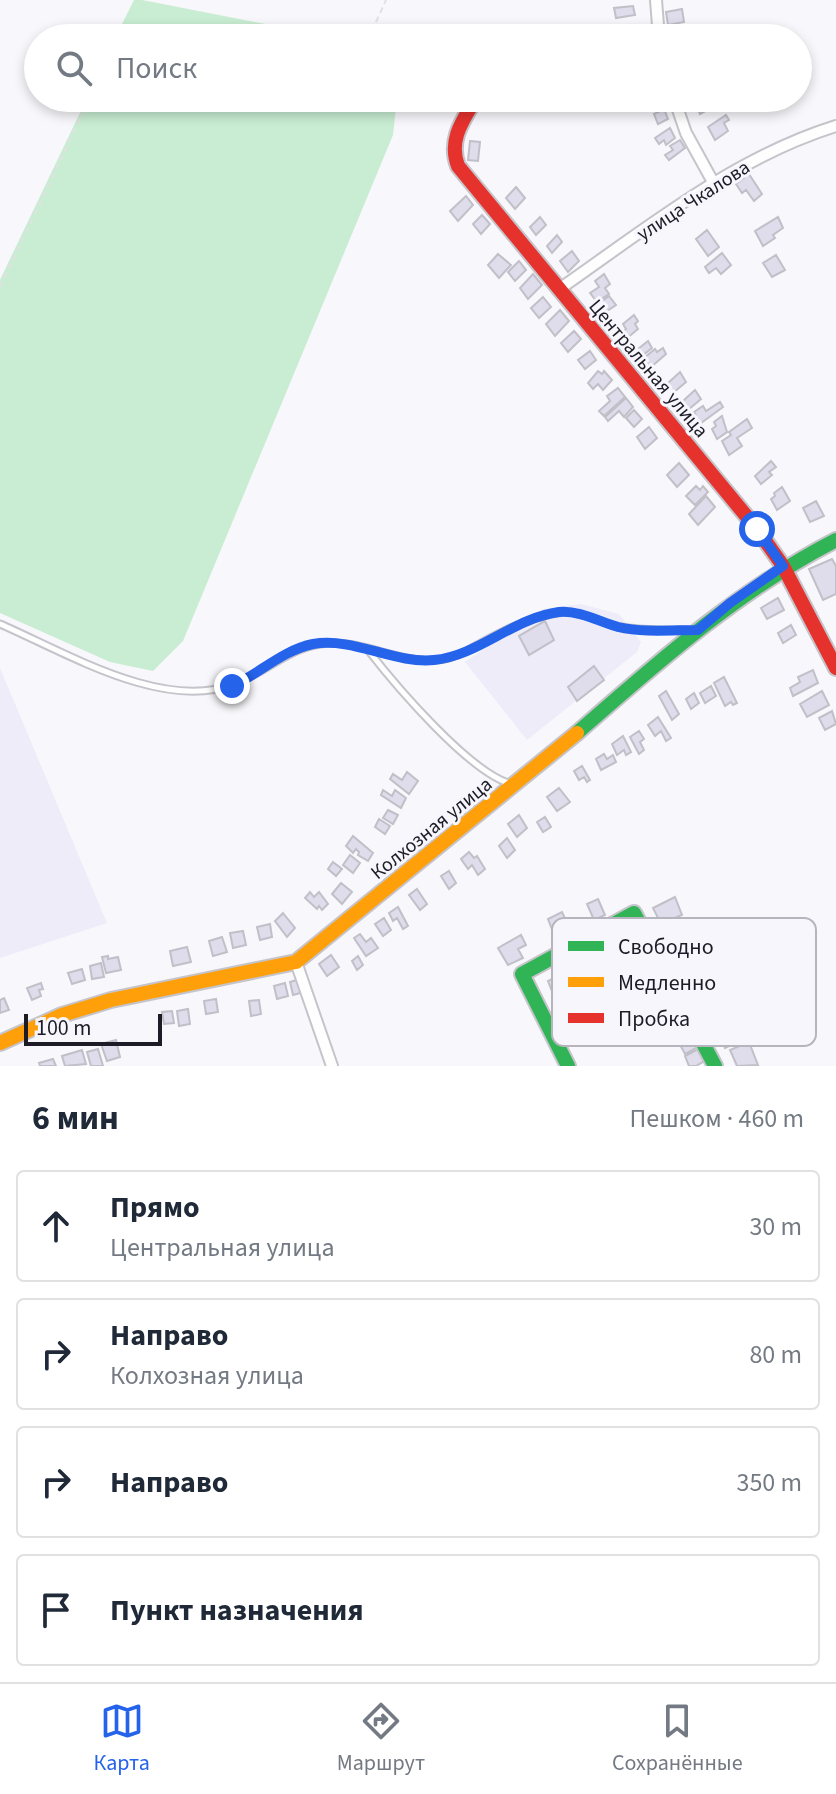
<!DOCTYPE html>
<html lang="ru">
<meta charset="utf-8">
<style>
:root{--surface:#fff;--page:#f6f6f7;--text:#1f2937;--muted:#747a83;--line:#e0e1e3;--accent:#2563eb}
body{margin:0;font-family:"Source Sans 3",sans-serif;background:var(--page);color:var(--text)}
.scale{position:absolute;left:24px;bottom:20px;width:138px;box-sizing:border-box;padding-left:8px;border:4px solid #1d1b25;border-top:0;font-size:22px;line-height:28px;white-space:nowrap;color:#1d1b25;-webkit-text-stroke:6px #f7f6fc;paint-order:stroke}
.stop{position:absolute;width:24px;height:24px;margin:-18px;border:6px solid #2563eb;border-radius:50%;background:#fff}
.stop.end{background:#2563eb;border-color:#fff;box-shadow:0 2px 8px #0008}
.list{margin:0;padding:0;list-style:none}
h2{display:flex;justify-content:space-between;align-items:center;height:104px;margin:0;padding:0 32px;font-size:34px}
h2 small{font-size:26px;font-weight:400;color:var(--muted)}
.list li{display:grid;grid-template-columns:52px 1fr auto;gap:24px;align-items:center;box-sizing:border-box;height:112px;margin:0 16px 16px;padding:0 16px;border:2px solid var(--line);border-radius:8px}
.list b{display:block;font-size:30px;white-space:nowrap}
.list p{margin:0;font-size:26px;white-space:nowrap;color:var(--muted)}
.list em{font-size:26px;font-style:normal;color:var(--muted)}
.icon{flex:none;width:44px;height:44px;fill:none;stroke:currentColor;stroke-width:2;stroke-linecap:round;stroke-linejoin:round}
.map{position:relative;flex:none;width:836px;height:1066px;overflow:hidden}
.search{position:absolute;background:var(--surface);box-shadow:0 4px 12px #0003;left:24px;right:24px;top:24px;height:88px;display:flex;align-items:center;gap:20px;box-sizing:border-box;padding:0 28px;border-radius:44px;color:var(--muted);font-size:30px}
.sheet{height:616px;background:var(--surface)}
nav{display:flex;justify-content:space-around;align-items:center;box-sizing:border-box;height:112px;border-top:2px solid var(--line);background:var(--surface);font-size:22px;color:var(--muted)}
nav a{display:grid;justify-items:center;gap:4px}
nav .on{color:var(--accent)}
.map>svg:first-child{display:block}
</style>
<div class="map">
<svg width="836" height="1066" viewBox="0 0 836 1066">
<rect width="100%" height="100%" fill="#f8f7fb"/>
<path fill="#eeecf8" d="M581,604L619,614L641,642L637,652L527,740L465,662L543,609Z
M0,668L107,923L0,958Z"/>
<path fill="#c8edd2" d="M134,0H142L337,38H115Z
M87,98H397L393,135L183,641L153,671L110,662L0,613V280Z"/>
<path fill="#dfdceb" stroke="#c1bfc7" stroke-width="2" d="M633,6L635,15L616,18L614,8Z
M682,9L684,22L668,25L666,12Z
M706,99L709,109L700,114L696,103Z
M664,109L668,119L658,124L654,114Z
M726,115L729,120L724,123L728,131L715,140L708,127Z
M670,128L675,138L666,145L664,140L659,144L655,138Z
M680,140L685,148L669,160L665,155L673,150L670,146Z
M470,141L480,142L478,161L468,160Z
M749,174L762,194L754,201L746,190L742,193L736,184Z
M516,187L525,198L515,209L506,198Z
M466,196L473,205L458,221L450,211Z
M482,215L490,224L481,234L473,224Z
M540,217L546,225L536,235L530,227Z
M778,217L783,228L773,235L775,238L763,246L755,231Z
M707,230L719,247L708,256L696,239Z
M557,235L562,242L552,253L547,246Z
M572,251L579,261L568,272L560,261Z
M722,253L731,265L721,274L716,268L709,273L705,267Z
M498,254L511,265L499,278L488,265Z
M776,255L785,270L772,277L763,263Z
M519,261L526,270L515,281L508,272Z
M533,274L542,285L528,299L520,288Z
M604,274L610,284L605,288L609,294L597,302L590,293L599,287L595,281Z
M609,296L616,305L604,313L598,304Z
M543,297L551,307L539,318L531,308Z
M560,310L569,321L555,336L546,324Z
M634,315L638,321L635,324L638,329L626,339L622,331L626,329L623,324Z
M574,331L581,339L568,352L561,343Z
M648,341L652,348L642,356L638,349Z
M663,348L666,354L650,368L644,358L655,349L657,352Z
M590,351L596,360L585,369L578,360Z
M598,371L602,374L604,371L612,380L603,390L598,384L593,389L588,383Z
M680,372L686,382L673,393L667,384Z
M618,388L625,397L604,416L599,411L610,401L607,396Z
M695,390L701,399L688,410L683,401Z
M626,398L633,407L624,417L619,411L608,421L605,417Z
M720,402L723,407L697,426L693,418L696,416L694,412L703,406L706,411Z
M634,410L642,419L634,427L626,418Z
M722,416L727,432L717,439L712,429L716,426L714,422Z
M747,419L752,428L737,438L742,446L729,455L722,441L731,435L729,432Z
M649,427L657,438L645,449L637,437Z
M771,461L776,467L769,472L772,475L761,484L755,476Z
M679,463L689,475L677,487L667,475Z
M696,486L700,490L703,486L708,492L695,505L686,496Z
M782,487L790,501L777,510L771,499L775,496L774,493Z
M706,496L715,507L698,525L689,514Z
M816,501L824,516L810,522L803,508Z
M832,559L836,566V594L823,600L809,569Z
M778,598L784,610L767,619L761,608Z
M545,621L554,640L529,655L519,636Z
M791,625L796,635L783,643L778,633Z
M594,666L604,680L577,701L568,687Z
M813,670L818,683L793,696L790,688L800,682L798,677Z
M724,677L737,703L733,705L731,702L725,706L714,683Z
M711,686L716,696L705,703L700,693Z
M666,691L679,714L672,720L659,696Z
M822,691L829,705L807,717L800,704Z
M694,693L699,703L691,709L686,699Z
M832,711L836,724L825,730L819,718Z
M658,717L671,738L666,741L661,731L655,736L648,725Z
M639,731L644,739L640,742L644,750L639,754L630,737Z
M623,736L631,752L626,755L624,750L617,755L612,744Z
M604,754L607,759L613,755L616,762L601,770L596,759Z
M582,766L590,780L587,782L584,777L579,780L574,771Z
M407,772L418,781L409,794L390,779L393,774L402,780Z
M559,788L570,802L557,811L547,797Z
M383,790L392,796L395,790L406,798L401,808L381,795Z
M388,810L398,815L393,824L383,818Z
M519,815L527,828L517,837L508,824Z
M545,817L551,827L543,832L537,822Z
M379,819L390,826L385,834L375,827Z
M353,836L373,853L368,861L358,855L359,852L356,849L353,853L346,846Z
M507,838L515,850L507,858L499,846Z
M469,852L474,858L477,856L485,869L478,875L472,865L468,869L461,859Z
M350,855L360,863L353,873L343,865Z
M333,862L342,869L336,876L328,869Z
M449,871L456,883L449,889L441,876Z
M341,883L352,892L342,904L332,894Z
M417,889L427,904L420,910L409,895Z
M310,892L314,897L319,892L328,904L322,910L319,906L317,909L305,898Z
M675,897L682,915L661,924L653,908Z
M598,899L605,915L594,920L587,904Z
M398,907L408,926L403,929L397,918L393,921L389,913Z
M562,912L570,929L555,937L548,919Z
M283,913L295,928L287,937L275,921Z
M384,918L391,930L383,936L375,924Z
M270,924L272,937L260,940L257,927Z
M243,931L246,945L233,948L230,933Z
M360,934L366,942L371,938L378,948L366,956L354,938Z
M521,935L526,945L518,949L523,958L508,965L498,948Z
M222,937L227,952L213,956L209,941Z
M187,947L191,962L173,966L170,951Z
M331,955L339,967L327,976L319,964Z
M108,956V959L118,957L121,970L106,973L102,957Z
M358,956L363,965L357,970L352,961Z
M101,963L104,977L92,979L90,966Z
M82,969L85,980L72,984L68,973Z
M568,971L576,989L555,999L548,981Z
M300,979L304,992L293,995L290,982Z
M41,983L43,989L39,990L41,996L32,1000L27,988Z
M285,983L288,996L277,999L274,986Z
M4,998L9,1010L0,1013V1000Z
M216,999L218,1012L206,1014L204,1001Z
M259,1000L261,1014L251,1016L249,1001Z
M188,1009L190,1024L179,1026L177,1011Z
M172,1011L174,1023L164,1024L162,1012Z
M734,1024L736,1030L745,1025L749,1036L725,1048L719,1031Z
M694,1031L701,1045L685,1054L678,1041Z
M116,1040L120,1057L107,1061L101,1044Z
M749,1042L758,1065L737,1066L730,1050Z
M700,1048L706,1060L696,1066H689L685,1056Z
M98,1049L103,1066H91L87,1052Z
M82,1050L86,1064L65,1066L62,1056Z
M53,1059L56,1066H40L39,1063Z"/>
<g fill="none" stroke-linecap="round" stroke-linejoin="round">
<defs>
<path id="lane" d="M0,624C65,652 163,712 234,684C270,671 293,643 333,643C373,643 413,670 452,657C462,654 471,648 479,644C505,630 529,617 558,613C579,609 602,624 622,627C644,631 667,630 689,630
M368,650C396,686 469,772 511,784"/>
<path id="street" d="M656,0L659,38
M674,98L686,133L713,182
M558,290C646,229 733,158 836,126
M296,962L332,1066"/>
<path id="fast" d="M577,733C659,661 739,590 836,540
M568,1066L522,974L634,913L715,1066"/>
<path id="slow" d="M0,1043L62,1015L111,1000L296,962L577,733"/>
<path id="jam" d="M476,98C463,120 448,140 458,166L757,529L783,566L836,668"/>
</defs>
<use href="#lane" stroke="#c5c4cb" stroke-width="9"/>
<use href="#street" stroke="#c5c4cb" stroke-width="14"/>
<use href="#fast" stroke="#c5c4cb" stroke-width="18"/>
<use href="#slow" stroke="#c5c4cb" stroke-width="18"/>
<use href="#jam" stroke="#c5c4cb" stroke-width="18"/>
<path stroke="#e1e1e2" stroke-width="2" stroke-dasharray="6 4" stroke-linecap="butt" d="M364,38L375,24L386,0
M0,287L90,98"/>
<use href="#lane" stroke="#fefefe" stroke-width="5"/>
<use href="#street" stroke="#fefefe" stroke-width="10"/>
<use href="#fast" stroke="#30b455" stroke-width="14"/>
<use href="#slow" stroke="#ff9f0a" stroke-width="14"/>
<use href="#jam" stroke="#e5322d" stroke-width="14"/>
</g>
<g fill="none" stroke-linecap="round" stroke-linejoin="round">
<path stroke="#2563eb" stroke-width="10" d="M232,686C259,674 283,650 313,644C354,637 394,664 434,660C478,656 513,618 559,612C579,610 600,622 618,627C644,633 672,630 698,630L730,603L783,566L757,529"/>
</g>
<g text-anchor="middle" stroke-width="6" stroke-linejoin="round" paint-order="stroke">
<g font-size="20" fill="#1d1b25" stroke="#f7f6fc">
<text transform="translate(693 200) rotate(-33)" y="7">улица Чкалова</text>
<text transform="translate(649 368) rotate(50)" y="7">Центральная улица</text>
<text transform="translate(431 828) rotate(-39)" y="7">Колхозная улица</text>
</g>
</g>
<rect x="552" y="918" width="264" height="128" rx="12" fill="#f7f6fc" stroke="#b6b4bc" stroke-width="2"/>
<rect x="568" y="941" width="36" height="10" fill="#30b455"/>
<rect x="568" y="977" width="36" height="10" fill="#ff9f0a"/>
<rect x="568" y="1013" width="36" height="10" fill="#e5322d"/>
<g font-size="22" fill="#1d1b25">
<text x="618" y="954">Свободно</text>
<text x="618" y="990">Медленно</text>
<text x="618" y="1026">Пробка</text>
</g>
</svg>
<div class="scale">100 m</div>
<div class="stop" style="left:757px;top:529px"></div>
<div class="stop end" style="left:232px;top:686px"></div>
<div class="search"><svg class="icon" aria-label="search" viewBox="0 0 24 24"><circle cx="10" cy="10" r="6"/><path d="M15 15l6 6"/></svg>Поиск</div>
</div>
<section class="sheet">
<h2>6 мин<small>Пешком · 460 m</small></h2>
<ul class="list">
<li><svg class="icon" aria-label="ahead" viewBox="0 0 24 24"><path d="M12 20V5M6 11l6-6 6 6"/></svg><div><b>Прямо</b><p>Центральная улица</p></div><em>30 m</em></li>
<li><svg class="icon" aria-label="right" viewBox="0 0 24 24"><path d="M7 20v-9h11M14 6l5 5-5 5"/></svg><div><b>Направо</b><p>Колхозная улица</p></div><em>80 m</em></li>
<li><svg class="icon" aria-label="right" viewBox="0 0 24 24"><path d="M7 20v-9h11M14 6l5 5-5 5"/></svg><div><b>Направо</b></div><em>350 m</em></li>
<li><svg class="icon" aria-label="arrive" viewBox="0 0 24 24"><path d="M6 21V4h12l-3 4 3 4H6"/></svg><div><b>Пункт назначения</b></div></li>
</ul>
</section>
<nav>
<a class="on"><svg class="icon" aria-label="map" viewBox="0 0 24 24"><path d="M3 6l6-2 6 2 6-2v14l-6 2-6-2-6 2zM9 4v14M15 6v14"/></svg>Карта</a>
<a><svg class="icon" aria-label="directions" viewBox="0 0 24 24"><path d="M12 3l9 9-9 9-9-9zM9 14v-3h6M13 9l2 2-2 2"/></svg>Маршрут</a>
<a><svg class="icon" aria-label="saved" viewBox="0 0 24 24"><path d="M7 4h10v16l-5-4-5 4z"/></svg>Сохранённые</a>
</nav>
